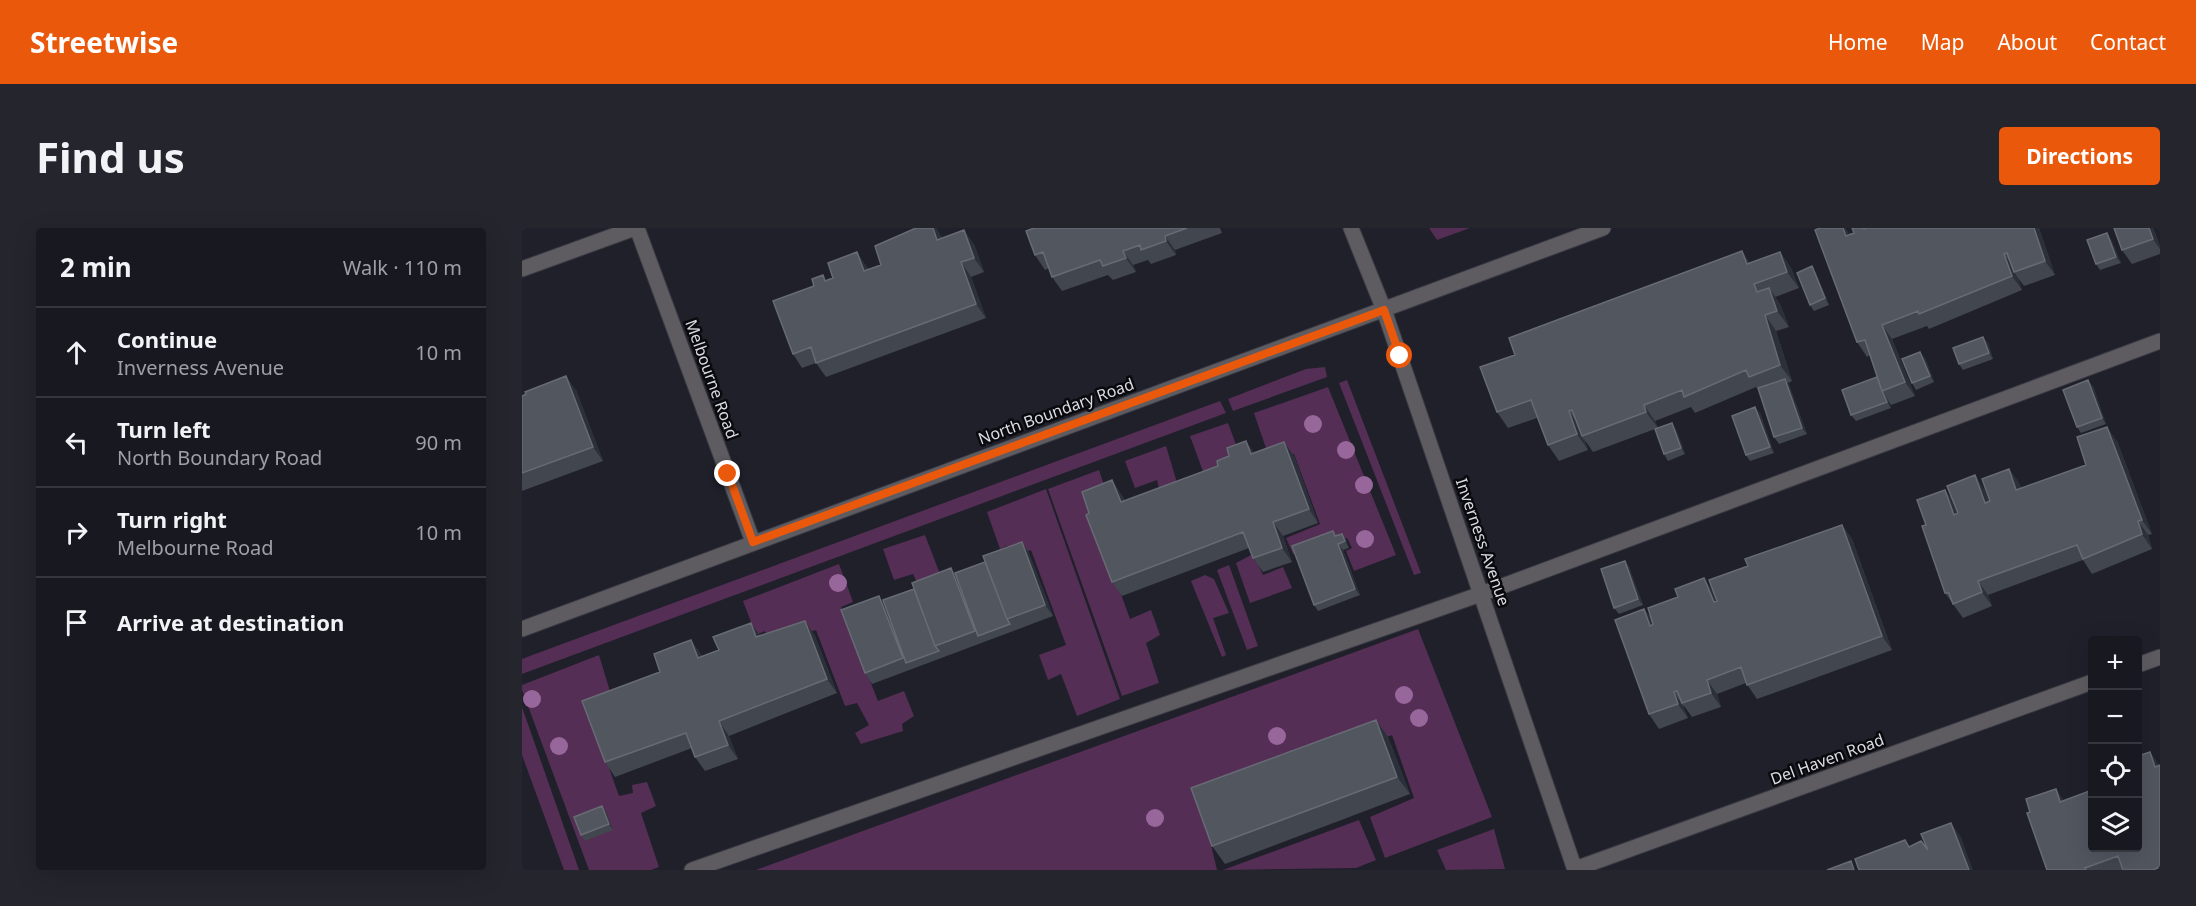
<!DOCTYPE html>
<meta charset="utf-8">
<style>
:root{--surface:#171820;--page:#24252d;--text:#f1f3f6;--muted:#9ea0a5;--line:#36373e;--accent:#ea580c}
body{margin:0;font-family:"Noto Sans",sans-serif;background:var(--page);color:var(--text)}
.controls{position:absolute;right:18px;bottom:18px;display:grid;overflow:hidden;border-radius:6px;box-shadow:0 6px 24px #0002}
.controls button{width:54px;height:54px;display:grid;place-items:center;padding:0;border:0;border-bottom:2px solid var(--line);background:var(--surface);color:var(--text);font:30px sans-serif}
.stop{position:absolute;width:18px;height:18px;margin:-14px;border:4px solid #ea580c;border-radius:50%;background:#fff}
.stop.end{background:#ea580c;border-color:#fff;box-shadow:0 2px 6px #0008}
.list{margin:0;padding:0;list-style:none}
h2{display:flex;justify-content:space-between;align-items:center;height:78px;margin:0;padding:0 24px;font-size:26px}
h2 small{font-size:20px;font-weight:400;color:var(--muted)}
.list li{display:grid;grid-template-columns:39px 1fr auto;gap:18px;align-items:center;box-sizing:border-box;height:90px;padding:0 24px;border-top:2px solid var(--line)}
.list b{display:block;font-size:22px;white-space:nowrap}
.list p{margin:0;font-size:20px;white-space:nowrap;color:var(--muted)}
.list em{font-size:20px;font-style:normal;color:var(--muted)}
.icon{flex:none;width:33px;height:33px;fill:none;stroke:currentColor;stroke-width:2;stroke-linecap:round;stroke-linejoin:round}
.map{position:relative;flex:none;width:1638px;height:642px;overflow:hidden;border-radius:6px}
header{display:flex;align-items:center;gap:36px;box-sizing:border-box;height:84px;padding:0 30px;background:var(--accent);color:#fff}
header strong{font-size:28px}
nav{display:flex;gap:33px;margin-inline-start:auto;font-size:21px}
.intro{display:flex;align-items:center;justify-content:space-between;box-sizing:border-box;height:144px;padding:0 36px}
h1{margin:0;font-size:42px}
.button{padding:15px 27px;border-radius:6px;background:var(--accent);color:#fff;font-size:21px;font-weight:700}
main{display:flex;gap:36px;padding:0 36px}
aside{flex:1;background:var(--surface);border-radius:6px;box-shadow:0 6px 24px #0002}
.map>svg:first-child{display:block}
</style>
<header>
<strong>Streetwise</strong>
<nav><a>Home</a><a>Map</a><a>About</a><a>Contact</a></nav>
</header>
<div class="intro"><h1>Find us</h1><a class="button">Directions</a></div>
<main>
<aside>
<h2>2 min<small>Walk · 110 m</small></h2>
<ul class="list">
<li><svg class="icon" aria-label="ahead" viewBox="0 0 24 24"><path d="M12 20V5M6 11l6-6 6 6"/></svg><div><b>Continue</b><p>Inverness Avenue</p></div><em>10 m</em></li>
<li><svg class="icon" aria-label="left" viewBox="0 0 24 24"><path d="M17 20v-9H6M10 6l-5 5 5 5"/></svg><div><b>Turn left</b><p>North Boundary Road</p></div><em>90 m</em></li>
<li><svg class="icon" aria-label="right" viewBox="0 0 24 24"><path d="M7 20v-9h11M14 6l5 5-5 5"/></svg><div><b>Turn right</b><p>Melbourne Road</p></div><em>10 m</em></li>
<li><svg class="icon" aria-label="arrive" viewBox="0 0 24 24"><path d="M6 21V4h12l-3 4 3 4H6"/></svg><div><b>Arrive at destination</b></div></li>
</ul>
</aside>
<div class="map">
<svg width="1638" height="642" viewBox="0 0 1638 642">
<rect width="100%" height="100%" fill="#1f202a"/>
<path fill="#552e55" d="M907,0H948L915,12Z
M803,139L805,149L711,183L706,171L784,141Z
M825,152L899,345L892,347L817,155Z
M806,159L874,327L832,343L824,323L830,320L825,310L819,312L818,309L771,326L764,310L798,296L772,226L752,230L746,226L732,185Z
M698,173L704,185L0,446V431L5,429Z
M706,195L719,230L683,249L668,208Z
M644,218L659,268L640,273L635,252L613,260L603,233Z
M577,242L586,269L566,275L608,391L629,382L638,407L624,415L637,455L600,468L526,261Z
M524,261L598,471L555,488L539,446L526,452L517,427L544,417L509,322L489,330L485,318L478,321L465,284Z
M403,307L418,346L398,361L391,346L372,352L361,321Z
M731,326L741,347L761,339L770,360L728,375L714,335Z
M317,336L331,374L319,379L356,473L382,463L392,488L380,496L381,503L339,516L333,505L347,497L335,475L323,478L294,402L248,417L243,403L234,407L221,373Z
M707,337L736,418L725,422L695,342Z
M683,347L692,351L707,385L691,390L704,427L700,429L669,353Z
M896,401L970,589L863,630L848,589L892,570L870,507L679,575L695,642H234Z
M77,427L87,460L88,476L68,486L97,568L111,565L110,557L125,554L134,578L119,585L137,639L129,642H67L0,462V457Z
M0,479L57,642H42L0,527Z
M837,592L854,632L834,640L701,642Z
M972,601L983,641L924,642L915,622Z"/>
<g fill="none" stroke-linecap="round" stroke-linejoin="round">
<defs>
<path id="service" d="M0,41L113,0
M170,642L959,366L1638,113"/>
<path id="minor" d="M115,0L231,314
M829,0L862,82L1053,642
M0,401L1081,0
M1616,437L1638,429
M1053,641L1570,454"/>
</defs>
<use href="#service" stroke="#393a44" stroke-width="17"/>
<use href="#minor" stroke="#393a44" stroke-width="17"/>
<use href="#service" stroke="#5e5c61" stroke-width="15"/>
<use href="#minor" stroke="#5e5c61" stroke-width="15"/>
</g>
<g fill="#97669b">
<circle cx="791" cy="196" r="9"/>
<circle cx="824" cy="222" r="9"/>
<circle cx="842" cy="257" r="9"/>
<circle cx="843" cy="311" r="9"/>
<circle cx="316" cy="355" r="9"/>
<circle cx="882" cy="467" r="9"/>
<circle cx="10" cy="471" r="9"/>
<circle cx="897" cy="490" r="9"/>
<circle cx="755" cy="508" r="9"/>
<circle cx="37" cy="518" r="9"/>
<circle cx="633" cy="590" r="9"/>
</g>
<path fill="#41464f" d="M394,0H414L420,10L452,16L462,44L449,49L464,90L304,149L294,135L280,140L271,126L304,52L345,39L347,42L359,37Z
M512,0H698L700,5L653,22L654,27L629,36L626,32L611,37L614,44L591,52L586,47L540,63L530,49L527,40L523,42L513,27Z
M1298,0H1323L1327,6L1344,0H1517L1533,47L1502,58L1496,50L1500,62L1407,101L1405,98L1370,111L1393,168L1369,177L1366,172L1369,180L1334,193L1329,187L1355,149L1348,127L1345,129L1335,114Z
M1631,0L1638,18V26L1610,36L1600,22Z
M1589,11L1599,35L1578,42L1574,36Z
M1258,24L1269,40L1277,60L1253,69L1258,76L1267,99L1254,103L1270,153L1266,155L1267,157L1285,206L1257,216L1252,209L1236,161L1234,159L1173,185L1169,179L1133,193L1136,200L1154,201L1163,226L1146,233L1142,226L1133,201L1071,224L1062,211L1066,222L1037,233L1026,217L1015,190L986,200L975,184L993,127Z
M1294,45L1307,77L1292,83L1288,77Z
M1461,109L1466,115L1471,131L1441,142L1437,136Z
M1403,130L1412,154L1394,162L1390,155Z
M1571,158L1584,196L1559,205L1555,199Z
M54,162L81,233L0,263V168Z
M1238,185L1252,225L1228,233L1224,227Z
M1595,213L1630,306L1626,307L1630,321L1570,346L1561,332L1466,367L1470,378L1441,390L1423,365L1404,297L1423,262L1432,274L1462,261L1467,274L1487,241L1497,255L1499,260L1564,237Z
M733,225L772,228L796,295L761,308L770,334L741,344L731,330L727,320L600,368L590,354L567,285L600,267L603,273Z
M1320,297L1330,311L1370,422L1235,471L1224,455L1195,466L1199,479L1170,489L1162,478H1161L1166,490L1137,501L1127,486L1122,381L1130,392L1191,363L1226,338Z
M811,303L814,308L820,306L824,312L827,320L821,322L838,367L796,383L792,377Z
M500,314L507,325L531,388L350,456L343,445L361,372L463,334Z
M1103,333L1107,339L1121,377L1097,386L1092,380Z
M283,393L293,408L315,465L207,508L216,531L183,543L173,529L170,520L93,549L83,534L138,444L169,412L180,428L197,422L229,395L238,408Z
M854,492L866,509L888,566L703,636L690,618Z
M1628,524L1637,538L1638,537V642H1525L1534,561L1570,620Z
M80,578L84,584L91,602L63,613L59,607Z"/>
<path fill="#2c303a" d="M411,0H414L419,8L425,26L415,12Z
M1321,0H1323L1328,7L1324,8Z
M1512,0H1517L1533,47L1523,33Z
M1627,0H1631L1638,18V21L1631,11Z
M442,2L452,16L462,44L452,30Z
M1585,5L1589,11L1599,35L1594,29Z
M643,8L653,22L654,27L644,13Z
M601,23L611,37L614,44L604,30Z
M1220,23L1231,39L1225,36Z
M335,24L345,39L352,58L342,43Z
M1258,24L1269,40L1277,60L1265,44Z
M1482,26L1492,40V44L1496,50L1500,62L1490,48Z
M439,34L449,49L464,90L454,76Z
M1290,38L1294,45L1307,77L1303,70Z
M1247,60L1258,76L1267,99L1255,83Z
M1243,87L1254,103L1270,153L1258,137Z
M1360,97L1370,111L1393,168L1383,154Z
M1461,109L1466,115L1471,131L1467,125Z
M1398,124L1403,130L1412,154L1408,148Z
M44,148L54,162L81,233L71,219Z
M1263,151L1267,157L1285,206L1280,200Z
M1566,152L1571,158L1584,196L1580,190Z
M1362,166L1366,172L1369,180L1365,174Z
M1122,177L1133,193L1136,200L1124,184Z
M1233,179L1238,185L1252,225L1248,219Z
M1047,183L1058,199L1060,208L1066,222L1055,206Z
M1150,195L1154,201L1163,226L1159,220Z
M1585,199L1595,213L1630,306L1620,292Z
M724,213L734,227L729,226Z
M762,214L772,228L796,295L787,281Z
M1487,241L1497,255L1504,276L1494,262Z
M1453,247L1462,261L1473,290L1463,275Z
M590,252L600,267L609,288L599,274Z
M1423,262L1433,276L1442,301L1432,287Z
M1616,293L1626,307L1630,321L1620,306Z
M751,294L761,308L770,334L760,320Z
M1320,297L1330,311L1370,422L1360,408Z
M820,306L824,312L827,320L823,313Z
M500,314L507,325L531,388L523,377Z
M816,316L821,322L838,367L833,361Z
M1103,333L1107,339L1121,377L1116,371Z
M429,340L437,351L456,408L453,403Z
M1182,350L1192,364L1201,388L1192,374Z
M1456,353L1466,367L1470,378L1460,364Z
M357,368L365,379L384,435L381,430Z
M1122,381L1132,395L1138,412L1128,398Z
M283,393L293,408L315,465L305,451Z
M229,395L239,409H234Z
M169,412L179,426L186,444L176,430Z
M1185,452L1195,466L1199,479L1189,465Z
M1152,464L1161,478L1166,490L1156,476Z
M854,492L866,509L888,566L875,549Z
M197,493L207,508L216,531L206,517Z
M1628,524L1638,538L1633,539Z
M1534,561L1543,575L1538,574Z
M80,578L84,584L91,602L87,596Z
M1429,595L1439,609L1451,642H1447Z"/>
<path fill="#51565f" stroke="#676b74" stroke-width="1.5" d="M394,0H411L415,12L442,2L452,30L439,34L454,76L294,135L289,119L271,126L251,73L292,58L290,51L301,47L303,53L311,50L306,35L335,24L342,43L359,37L353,18Z
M512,0H665L643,8L644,13L619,22L618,17L601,23L604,30L581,38L578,32L530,49L521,24L513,27L504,3Z
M1298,0H1321L1324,8L1332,5L1330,0H1341L1342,1L1344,0H1512L1523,33L1492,44L1485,25L1482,26L1490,48L1397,86L1396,83L1360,97L1383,154L1360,163L1343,112L1335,114L1293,2Z
M1592,0H1627L1631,11L1600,22Z
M1585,5L1594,29L1574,36L1565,12Z
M1220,23L1225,36L1258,24L1265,44L1232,56L1235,64L1247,60L1255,83L1243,87L1258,137L1227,149L1224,142L1162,169L1160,162L1122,177L1124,184L1060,208L1050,182L1047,183L1055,206L1026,217L1009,172L975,184L958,139L993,127L987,110Z
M1290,38L1303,70L1288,77L1275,45Z
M1461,109L1467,125L1437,136L1431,120Z
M1398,124L1408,148L1390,155L1380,131Z
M44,148L71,219L0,245V168L4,166L3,164Z
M1355,149L1360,163L1365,174L1329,187L1320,162Z
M1263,151L1280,200L1252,209L1236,160Z
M1566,152L1580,190L1555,199L1541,162Z
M1233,179L1248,219L1224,227L1210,188Z
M1150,195L1159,220L1142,226L1133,201Z
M1585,199L1620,292L1616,293L1620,306L1561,331L1555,317L1456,353L1460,364L1431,376L1427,365H1423L1400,298L1404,297L1395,272L1423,262L1432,287L1436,285L1425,258L1453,247L1463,275L1468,273L1460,251L1487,241L1494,262L1564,237L1555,209Z
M724,213L729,226L762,214L787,281L751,294L760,320L731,330L721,304L590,354L564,287L567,285L560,264L590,252L599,274L696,238L695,233L707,228L705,220Z
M1320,297L1360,408L1225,457L1219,439L1185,452L1189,465L1160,475L1155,463L1152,464L1156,476L1127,486L1093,392L1122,381L1128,398L1131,396L1126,380L1156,369L1153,361L1182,350L1192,374L1195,373L1187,352L1226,338L1223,331Z
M811,303L813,308L820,306L823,313L816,316L833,361L792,377L770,318Z
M500,314L523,377L485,391L461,328Z
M1103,333L1116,371L1092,380L1079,341Z
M463,334L485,391L488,396L456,408L433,345Z
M429,340L453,403L413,418L390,355Z
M392,361L413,418L417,423L384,435L361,372Z
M357,368L381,430L343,445L319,382Z
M283,393L305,451L197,493L206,517L173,529L164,505L83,534L60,473L138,444L132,426L158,416L169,412L176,430L197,422L191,409L229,395L234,409Z
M854,492L875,549L690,618L669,560Z
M1628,524L1633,539L1638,537V639L1631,642H1601L1596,628L1563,640L1564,642H1525L1505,585L1508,584L1504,571L1534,561L1538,574L1570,562V620H1616V528Z
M1570,546V558L1567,547Z
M80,578L87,596L59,607L52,589Z
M1429,595L1447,642H1337L1333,631L1383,612L1387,619L1399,613L1406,622L1399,606Z
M1329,633L1332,642H1305Z"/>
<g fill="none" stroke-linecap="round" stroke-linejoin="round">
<path stroke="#ea580c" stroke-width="8" d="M206,246L231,314L862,82L878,128"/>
</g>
<g text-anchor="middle" stroke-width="5" stroke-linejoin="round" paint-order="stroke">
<g font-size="16" fill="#dbdce3" stroke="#0a0a0e">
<text transform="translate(190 151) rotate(70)" y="6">Melbourne Road</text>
<text transform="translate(534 183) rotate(-20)" y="6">North Boundary Road</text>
<text transform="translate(961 314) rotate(71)" y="6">Inverness Avenue</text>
<text transform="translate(1305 531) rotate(-20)" y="6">Del Haven Road</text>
</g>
</g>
</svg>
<div class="controls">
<button>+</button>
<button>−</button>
<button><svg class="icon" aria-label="locate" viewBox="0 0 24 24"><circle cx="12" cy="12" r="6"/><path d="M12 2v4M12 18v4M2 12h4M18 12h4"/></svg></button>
<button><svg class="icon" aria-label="layers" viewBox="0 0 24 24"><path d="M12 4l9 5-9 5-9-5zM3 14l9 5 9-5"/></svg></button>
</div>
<div class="stop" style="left:878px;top:128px"></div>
<div class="stop end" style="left:206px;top:246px"></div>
</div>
</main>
